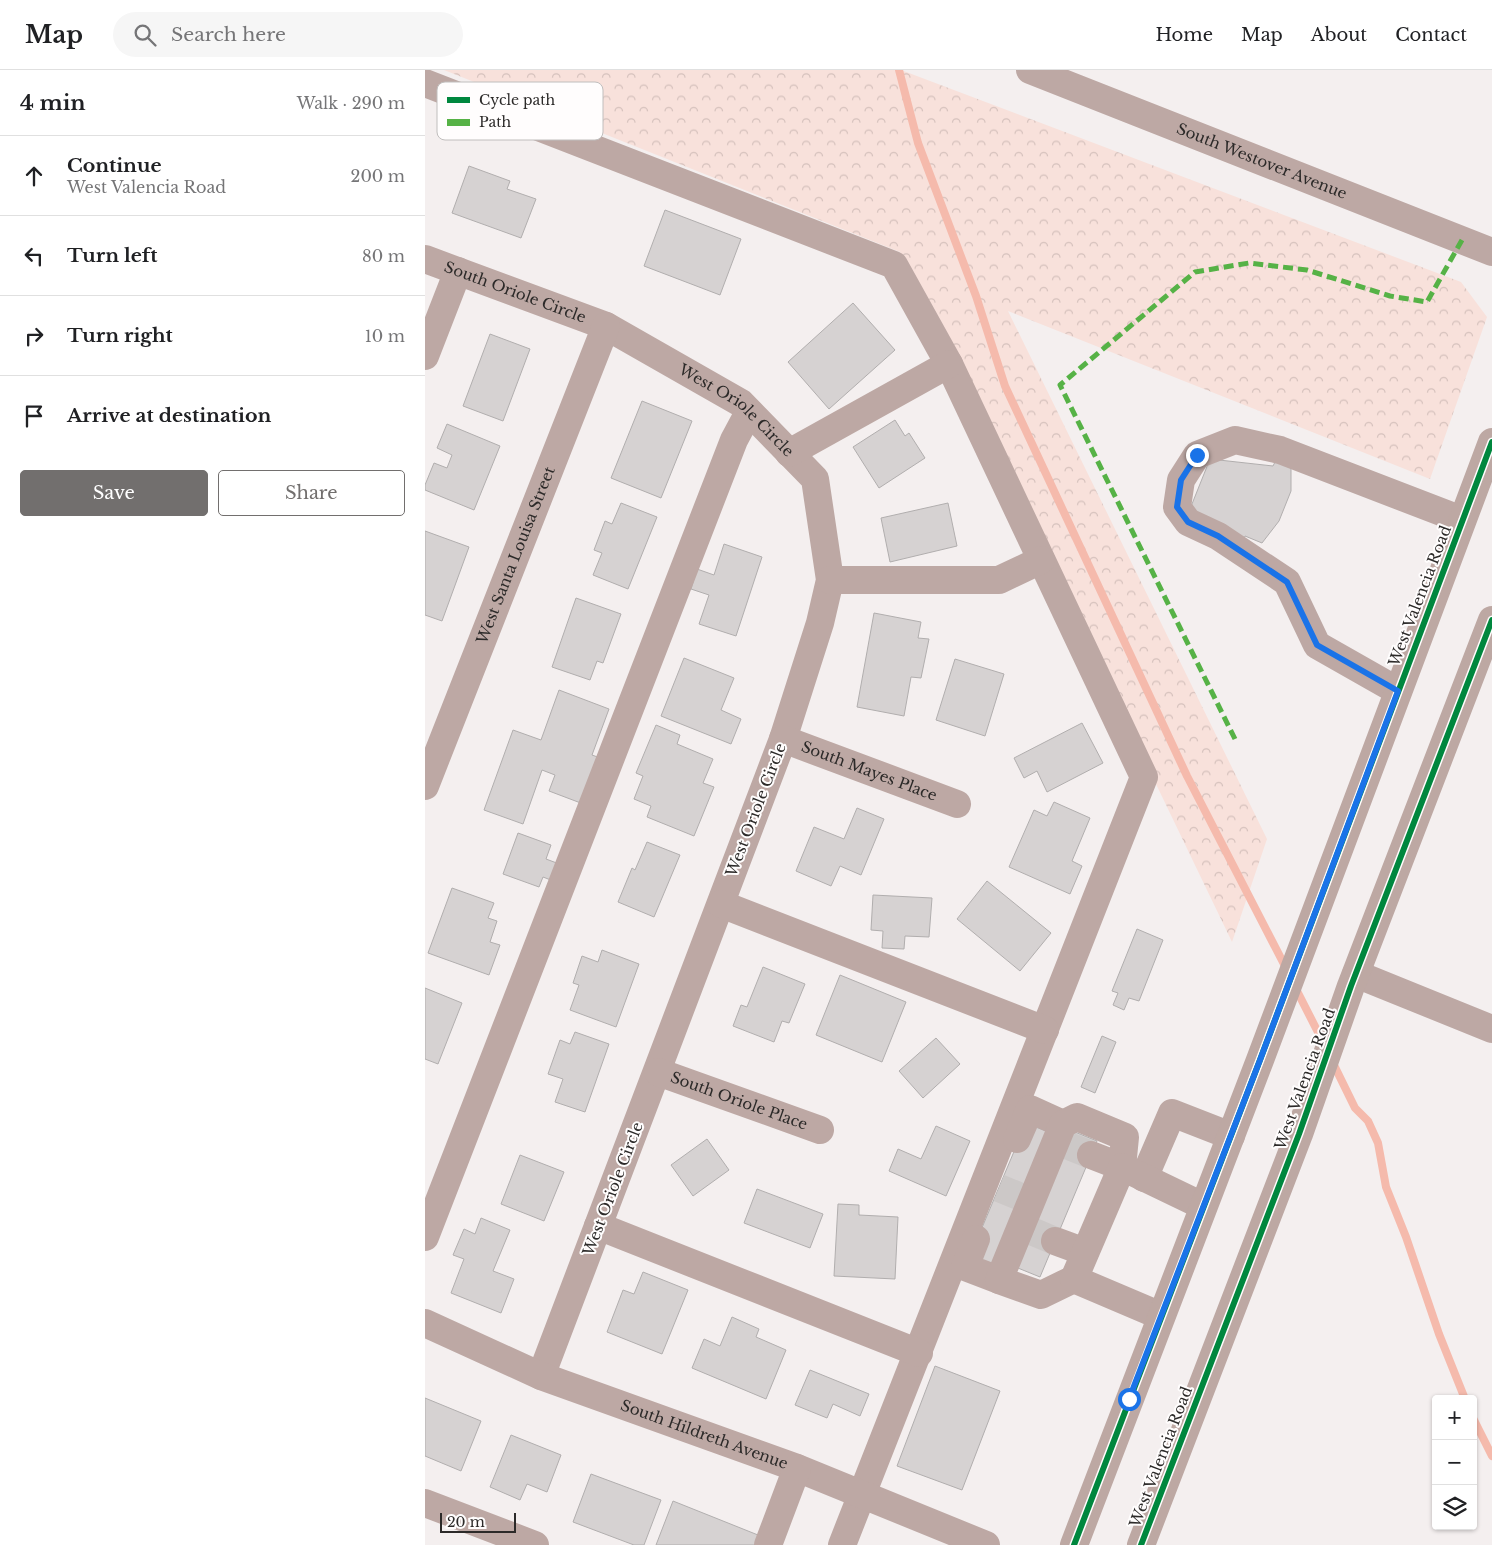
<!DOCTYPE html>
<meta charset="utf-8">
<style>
:root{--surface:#fff;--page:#f6f6f6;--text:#202124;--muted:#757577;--line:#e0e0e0;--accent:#726f6e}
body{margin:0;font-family:"Libre Baskerville",serif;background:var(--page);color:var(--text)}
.controls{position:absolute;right:15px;bottom:15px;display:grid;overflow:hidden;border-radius:5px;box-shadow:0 1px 4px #0004}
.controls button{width:45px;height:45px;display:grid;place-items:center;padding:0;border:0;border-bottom:1px solid var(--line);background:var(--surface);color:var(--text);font:25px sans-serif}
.scale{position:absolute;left:15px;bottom:12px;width:76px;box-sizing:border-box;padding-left:5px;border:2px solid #2c2a29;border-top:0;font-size:14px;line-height:18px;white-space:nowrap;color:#2c2a29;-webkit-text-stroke:4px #fffdfd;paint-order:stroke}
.stop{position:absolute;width:15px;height:15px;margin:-11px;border:4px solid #1a73e8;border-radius:50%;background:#fff}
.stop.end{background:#1a73e8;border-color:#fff;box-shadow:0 1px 5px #0008}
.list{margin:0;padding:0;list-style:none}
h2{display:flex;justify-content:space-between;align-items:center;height:65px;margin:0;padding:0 20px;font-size:21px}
h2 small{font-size:16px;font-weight:400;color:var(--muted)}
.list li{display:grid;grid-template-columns:32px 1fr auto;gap:15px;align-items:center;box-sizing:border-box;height:80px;padding:0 20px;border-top:1px solid var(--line)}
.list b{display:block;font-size:19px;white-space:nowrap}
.list p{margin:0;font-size:16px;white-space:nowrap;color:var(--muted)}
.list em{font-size:16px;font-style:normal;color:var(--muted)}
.actions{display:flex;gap:10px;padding:15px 20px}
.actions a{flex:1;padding:11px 0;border:1px solid var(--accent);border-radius:5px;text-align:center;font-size:18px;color:var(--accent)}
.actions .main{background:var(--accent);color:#fff}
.icon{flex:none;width:28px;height:28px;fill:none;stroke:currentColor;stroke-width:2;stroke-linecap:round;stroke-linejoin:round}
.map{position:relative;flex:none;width:1067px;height:1475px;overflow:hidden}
header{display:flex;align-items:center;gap:30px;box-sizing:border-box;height:70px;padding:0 25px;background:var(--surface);border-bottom:1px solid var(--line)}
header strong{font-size:24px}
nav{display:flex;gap:28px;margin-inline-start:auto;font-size:18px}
.search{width:350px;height:45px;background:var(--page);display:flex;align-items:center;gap:12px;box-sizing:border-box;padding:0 18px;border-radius:28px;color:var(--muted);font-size:19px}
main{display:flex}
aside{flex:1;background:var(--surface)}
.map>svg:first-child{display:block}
</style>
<header>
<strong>Map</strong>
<div class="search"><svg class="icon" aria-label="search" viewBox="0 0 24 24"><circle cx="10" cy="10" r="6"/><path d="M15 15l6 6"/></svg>Search here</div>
<nav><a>Home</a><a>Map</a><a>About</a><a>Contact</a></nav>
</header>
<main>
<aside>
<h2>4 min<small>Walk · 290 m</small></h2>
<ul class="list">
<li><svg class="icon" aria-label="ahead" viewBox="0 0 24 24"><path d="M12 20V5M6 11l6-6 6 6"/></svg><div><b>Continue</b><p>West Valencia Road</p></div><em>200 m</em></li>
<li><svg class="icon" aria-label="left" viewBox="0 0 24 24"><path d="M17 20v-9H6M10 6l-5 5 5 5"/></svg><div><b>Turn left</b></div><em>80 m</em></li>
<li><svg class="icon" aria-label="right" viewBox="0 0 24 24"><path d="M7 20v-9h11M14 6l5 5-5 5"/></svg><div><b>Turn right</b></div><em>10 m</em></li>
<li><svg class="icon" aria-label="arrive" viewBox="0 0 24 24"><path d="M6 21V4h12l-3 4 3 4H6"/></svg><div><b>Arrive at destination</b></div></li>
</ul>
<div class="actions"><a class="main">Save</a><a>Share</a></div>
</aside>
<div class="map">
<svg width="1067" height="1475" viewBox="0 0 1067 1475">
<defs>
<pattern id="park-crowns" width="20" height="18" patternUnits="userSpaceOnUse" patternTransform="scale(1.25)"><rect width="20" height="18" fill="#f8e1db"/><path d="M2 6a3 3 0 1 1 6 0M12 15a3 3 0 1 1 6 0" fill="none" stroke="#d5c1bc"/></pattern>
</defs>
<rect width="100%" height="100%" fill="#f4efef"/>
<path fill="url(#park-crowns)" d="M19,0H476L1036,212L1062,247L1005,409L583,241L842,769L807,872L475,182Z"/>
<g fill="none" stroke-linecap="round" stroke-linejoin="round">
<path stroke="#f5baac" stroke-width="8" d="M474,0L493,73L551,226L580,316L762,706L862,900
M870,917L899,974
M907,991L930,1038L943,1051L953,1073L961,1117L981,1167L1014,1264L1040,1329
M1048,1348L1067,1386"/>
</g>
<path fill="#d6d2d2" stroke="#b1aeae" d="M44,96L85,111L82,119L111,129L96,168L27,143Z
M240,140L316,169L295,225L219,196Z
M428,233L470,280L404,339L363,292Z
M65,264L105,279L78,351L38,336Z
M217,331L267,351L236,428L186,408Z
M470,350L480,366L484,363L500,388L454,418L428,377Z
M22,354L75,376L49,440L0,420V415L9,393L22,398L27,385L12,378Z
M852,388L866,393V421L854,451L837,473L820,466L812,487L763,444L785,389L848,396Z
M196,433L232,447L203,519L168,505L177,483L169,480L180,451L187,454Z
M523,433L532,476L465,492L456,448Z
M0,461L44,477L17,551L0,545Z
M299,474L337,487L311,566L274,554L284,525L266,519L272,499L289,505Z
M151,528L196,544L178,593L172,591L165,610L127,597Z
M449,543L496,552L493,568L504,569L496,608L486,607L479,646L432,637Z
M259,588L309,608L296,640L316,649L306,674L236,646Z
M530,589L579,604L560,666L511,650Z
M134,620L184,639L167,685L178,689L161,735L124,721L130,705L117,700L98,754L59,740L88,660L116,670Z
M657,653L678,693L622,722L612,701L599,708L589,688Z
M231,655L255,665L252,674L288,689L278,713L289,717L269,766L222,747L226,736L209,729L218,706L211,703Z
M629,732L665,748L647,791L657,796L645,824L584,797L609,740L622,746Z
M432,738L459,749L436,805L415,796L406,816L371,801L389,757L419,769Z
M93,763L126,775L121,789L137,795L131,812L118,807L114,817L78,804Z
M222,772L255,785L229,847L193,832L207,798L210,800Z
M562,811L626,863L595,901L532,849Z
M27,818L69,833L63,848L72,851L65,872L75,875L64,905L3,883Z
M448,825L507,828L504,867L480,866L479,879L457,878L458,861L446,860Z
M712,859L738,870L714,931L704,928L699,940L688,935L693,923L687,921Z
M177,880L214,894L191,957L145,940L154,915L148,913L157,886L173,892Z
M338,897L380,914L364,953L357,951L349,972L308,956L316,935L322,937Z
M415,905L481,932L457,992L391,965Z
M0,918L37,933L13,994L0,989Z
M150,962L184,974L160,1042L130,1032L138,1009L123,1004L135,970L145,974Z
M677,966L691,972L670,1023L656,1017Z
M511,968L535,994L498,1028L474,1001Z
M601,1053L623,1062L565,1200L543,1191Z
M511,1056L545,1071L521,1126L464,1101L473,1079L496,1089Z
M645,1060L672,1071L615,1207L588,1196Z
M282,1069L304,1100L268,1126L246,1095Z
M95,1085L139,1102L119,1151L76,1134Z
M332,1119L398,1144L385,1178L319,1153Z
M413,1134L434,1135V1145L473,1147L470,1209L409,1206Z
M56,1148L85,1160L68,1201L89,1209L76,1243L26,1223L39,1189L28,1185L39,1159L50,1164Z
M218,1202L263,1220L237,1284L182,1262L198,1220L209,1224Z
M307,1247L334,1259L331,1267L361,1280L341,1329L267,1298L279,1269L295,1276Z
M510,1296L575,1321L537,1420L472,1396Z
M385,1300L444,1324L435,1346L408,1334L402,1348L370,1335Z
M0,1328L56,1351L36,1401L0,1386Z
M86,1365L136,1385L122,1422L102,1414L95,1430L65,1417Z
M166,1404L236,1430L219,1475H209L148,1452Z
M248,1431L338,1467L335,1475H231Z"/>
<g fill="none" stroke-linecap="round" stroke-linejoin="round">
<path stroke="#ccc8c7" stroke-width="28" stroke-dasharray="28 14" stroke-linecap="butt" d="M639,1074L666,1085
M574,1118L596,1127
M604,1160L630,1171"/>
<g stroke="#bda8a4" stroke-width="28">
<path id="s1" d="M605,0L1067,182"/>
<path d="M0,13L469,195L524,294L719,707L417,1475"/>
<path id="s2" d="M0,189L181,256L316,333L390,409L405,510L395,553L358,669L116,1306"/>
<path d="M0,286L33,201"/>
<path d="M364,383L524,294"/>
<path d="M405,510H574L616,490"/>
<path d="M973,621L892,575L862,512L793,466L763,452L752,437L756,410L772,385L810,370L855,380L1037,450"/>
<path id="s3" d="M358,669L532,734"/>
<path id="s4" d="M0,716L181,256"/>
<path d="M296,834L620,960"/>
<path d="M931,904L1067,959"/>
<path id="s5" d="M233,1002L395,1060"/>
<path d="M592,1069L605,1039L638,1054"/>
<path d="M719,1108L747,1043L806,1066"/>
<path d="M173,1156L494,1283"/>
<path d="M0,1167L309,370L324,342"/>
<path d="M551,1169L540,1197L574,1210"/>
<path d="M630,1171L660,1182"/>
<path d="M649,1209L616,1225L574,1210L638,1054L652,1047L700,1067L697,1097L666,1085"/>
<path d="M736,1246L649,1209L697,1097L778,1136"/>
<path id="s6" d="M0,1253L116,1306L372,1398L561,1475"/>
<path d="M0,1433L110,1475"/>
<path d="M343,1475L372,1398"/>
</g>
<path stroke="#bda8a3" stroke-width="28" d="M649,1475L835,990L1067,372
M716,1475L874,1064L926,916L1067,550"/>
<path stroke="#56b246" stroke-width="5" stroke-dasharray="10 5" stroke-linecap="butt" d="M810,669L635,315L770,202L824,193L882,200L965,226L1002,232L1037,170"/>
<defs>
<path id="cycleway" d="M649,1475L835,990L1067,372
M716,1475L874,1064L926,916L1067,550"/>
</defs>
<use href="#cycleway" stroke="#fffdfd" stroke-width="9"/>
<use href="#cycleway" stroke="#00873e" stroke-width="6"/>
</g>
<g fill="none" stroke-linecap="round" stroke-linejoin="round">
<path stroke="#1a73e8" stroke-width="6" d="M704,1329L835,990L973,621L892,575L862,512L793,466L763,452L752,437L756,410L772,385"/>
</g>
<g text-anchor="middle" stroke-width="4" stroke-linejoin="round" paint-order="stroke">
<g font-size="15" fill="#2c2a29" stroke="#fffdfd">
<text dy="5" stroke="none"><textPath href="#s1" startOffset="249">South Westover Avenue</textPath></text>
<text dy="5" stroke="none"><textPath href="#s2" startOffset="96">South Oriole Circle</textPath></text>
<text dy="5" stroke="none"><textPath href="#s2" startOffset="349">West Oriole Circle</textPath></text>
<text dy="5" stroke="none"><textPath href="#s4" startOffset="248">West Santa Louisa Street</textPath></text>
<text transform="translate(995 526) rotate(-69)" y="5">West Valencia Road</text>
<text dy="5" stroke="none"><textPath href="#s3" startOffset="92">South Mayes Place</textPath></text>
<text transform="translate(331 740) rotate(-69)" y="5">West Oriole Circle</text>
<text transform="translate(880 1009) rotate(-70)" y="5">West Valencia Road</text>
<text dy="5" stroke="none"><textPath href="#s5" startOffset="86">South Oriole Place</textPath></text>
<text transform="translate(188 1119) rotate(-69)" y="5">West Oriole Circle</text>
<text dy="5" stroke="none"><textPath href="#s6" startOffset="301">South Hildreth Avenue</textPath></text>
<text transform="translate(736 1387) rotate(-69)" y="5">West Valencia Road</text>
</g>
</g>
<rect x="12" y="12" width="166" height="58" rx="8" fill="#fffdfd" stroke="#c0bebd" stroke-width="1"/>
<rect x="22" y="27" width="23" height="6" fill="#00873e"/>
<rect x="22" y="49" width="23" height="7" fill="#56b246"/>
<g font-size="14" fill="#2c2a29">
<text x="54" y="35">Cycle path</text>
<text x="54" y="57">Path</text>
</g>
</svg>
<div class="controls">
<button>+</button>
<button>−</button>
<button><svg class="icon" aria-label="layers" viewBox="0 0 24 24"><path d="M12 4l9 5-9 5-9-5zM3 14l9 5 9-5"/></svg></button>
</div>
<div class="scale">20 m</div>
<div class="stop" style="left:704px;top:1329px"></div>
<div class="stop end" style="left:772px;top:385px"></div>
</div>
</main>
